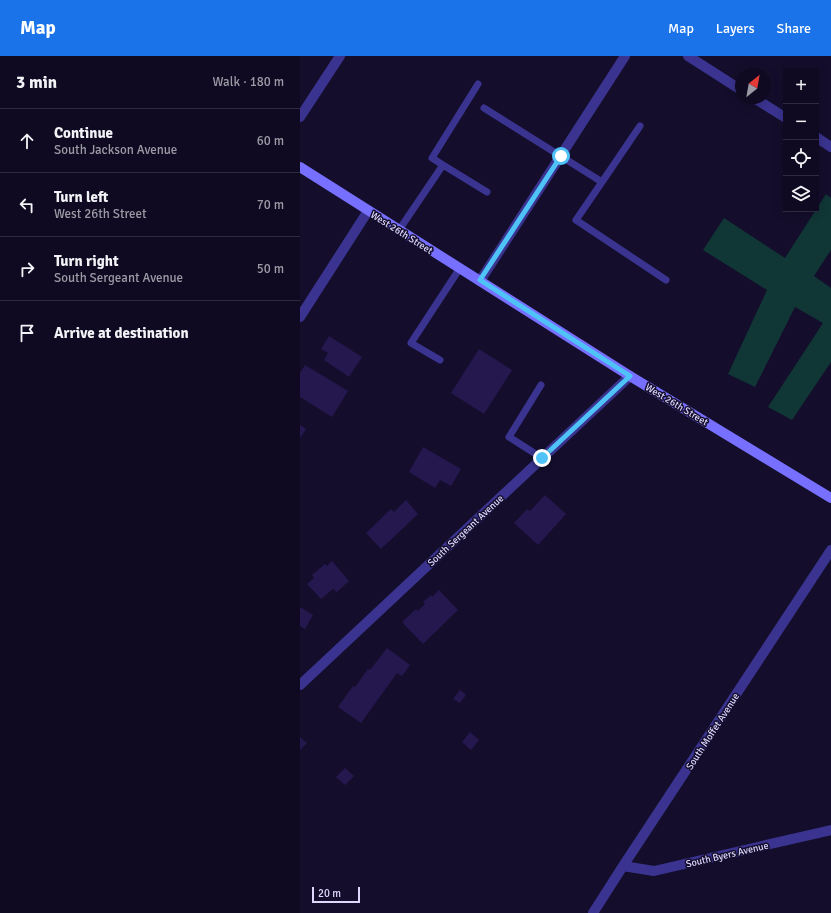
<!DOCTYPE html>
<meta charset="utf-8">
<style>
:root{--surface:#0f0a21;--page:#1d182e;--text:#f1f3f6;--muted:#9b9aa5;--line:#2f2b3f;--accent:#1a73e8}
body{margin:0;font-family:Signika,sans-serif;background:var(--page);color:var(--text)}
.controls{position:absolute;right:12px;top:12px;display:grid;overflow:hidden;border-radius:0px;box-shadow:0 2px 10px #0003}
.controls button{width:36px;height:36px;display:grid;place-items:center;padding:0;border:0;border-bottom:1px solid var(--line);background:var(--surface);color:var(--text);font:20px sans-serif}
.compass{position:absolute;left:435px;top:12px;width:36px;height:36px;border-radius:50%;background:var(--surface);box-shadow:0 2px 10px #0003;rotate:31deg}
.scale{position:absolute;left:12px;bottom:10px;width:48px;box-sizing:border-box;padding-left:4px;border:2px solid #ded8ff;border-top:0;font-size:11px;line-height:14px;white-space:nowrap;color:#ded8ff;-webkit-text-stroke:3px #140e2c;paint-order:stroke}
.stop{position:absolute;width:12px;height:12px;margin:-9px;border:3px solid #4fc3f7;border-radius:50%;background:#fff}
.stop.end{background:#4fc3f7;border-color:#fff;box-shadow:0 1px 4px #0008}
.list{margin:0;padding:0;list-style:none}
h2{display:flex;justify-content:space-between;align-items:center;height:52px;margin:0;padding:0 16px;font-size:17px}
h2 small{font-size:13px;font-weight:400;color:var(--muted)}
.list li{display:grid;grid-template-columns:26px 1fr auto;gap:12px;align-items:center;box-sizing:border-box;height:64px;padding:0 16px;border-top:1px solid var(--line)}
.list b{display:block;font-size:15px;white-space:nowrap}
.list p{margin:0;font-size:13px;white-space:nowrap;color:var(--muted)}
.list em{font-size:13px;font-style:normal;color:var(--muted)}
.icon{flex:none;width:22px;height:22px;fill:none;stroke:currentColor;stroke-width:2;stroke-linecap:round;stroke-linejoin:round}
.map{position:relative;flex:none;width:531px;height:857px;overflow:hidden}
header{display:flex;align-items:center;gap:24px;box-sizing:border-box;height:56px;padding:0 20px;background:var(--accent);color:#fff}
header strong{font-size:19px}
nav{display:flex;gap:22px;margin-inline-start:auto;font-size:14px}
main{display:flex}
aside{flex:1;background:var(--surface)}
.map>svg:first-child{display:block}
</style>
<header>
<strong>Map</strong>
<nav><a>Map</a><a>Layers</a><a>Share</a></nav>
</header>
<main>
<aside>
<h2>3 min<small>Walk · 180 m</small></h2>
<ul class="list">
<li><svg class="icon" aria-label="ahead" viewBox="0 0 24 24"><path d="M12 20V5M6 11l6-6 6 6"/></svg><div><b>Continue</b><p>South Jackson Avenue</p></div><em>60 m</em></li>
<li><svg class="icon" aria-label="left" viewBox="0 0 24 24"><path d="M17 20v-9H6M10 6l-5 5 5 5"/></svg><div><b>Turn left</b><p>West 26th Street</p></div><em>70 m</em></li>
<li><svg class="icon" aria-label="right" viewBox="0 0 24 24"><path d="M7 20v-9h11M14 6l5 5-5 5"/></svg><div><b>Turn right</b><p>South Sergeant Avenue</p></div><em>50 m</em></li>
<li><svg class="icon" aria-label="arrive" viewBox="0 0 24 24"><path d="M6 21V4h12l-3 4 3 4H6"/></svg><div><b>Arrive at destination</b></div></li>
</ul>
</aside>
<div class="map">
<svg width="531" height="857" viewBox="0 0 531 857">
<rect width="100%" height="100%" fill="#140e2c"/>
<path fill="#103636" d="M526,138L531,142V194L514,220L531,232V306L492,364L468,351L523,267L495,251L455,331L428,318L467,234L403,194L424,162L485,202Z"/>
<path fill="#24184f" d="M29,280L62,301L49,321L24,304L28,297L21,293Z
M179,293L212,314L184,358L151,337Z
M5,309L48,335L32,361L0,341V317Z
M0,369L6,373L0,382Z
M123,391L161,413L151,430L140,424L135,432L109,416Z
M245,439L266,458L238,489L214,467L227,453L230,455Z
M106,444L118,458L81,493L66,477L91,453L94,456Z
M32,505L49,525L37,536L33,533L21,543L7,528L14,522L12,519L25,508L27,510Z
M139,534L158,554L123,588L102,566L116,553L118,555L125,548L123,546L131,539L132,541Z
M0,551L13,559L5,573L0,570Z
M87,592L110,609L102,620L97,617L61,667L38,651L53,630L55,631L68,613L70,614Z
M160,634L166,639L160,647L153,643Z
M170,676L179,684L171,694L162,686Z
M0,681L7,687L0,694Z
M45,712L54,720L45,729L36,721Z"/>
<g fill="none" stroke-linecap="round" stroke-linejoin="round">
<path stroke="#3a3490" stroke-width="7" d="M184,52L302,126L340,70
M143,109L132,102L178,28
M302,126L276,164L366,224
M99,174L143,109L187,136
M140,304L111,287L160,212
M241,329L209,381L242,402"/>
<path stroke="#3a3490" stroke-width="10" d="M388,0L441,34
M454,42L486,62
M0,61L40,0
M516,81L531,91
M180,225L325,0
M0,261L68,155
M0,629L330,320
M323,810L354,815L531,774
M293,857L323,810L531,494"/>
<path stroke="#776fff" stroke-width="10" d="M0,111L330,320L531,442"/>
</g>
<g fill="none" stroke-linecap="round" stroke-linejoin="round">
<path stroke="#4fc3f7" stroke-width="5" d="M242,402L330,320L180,224L261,100"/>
</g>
<g text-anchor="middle" stroke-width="3" stroke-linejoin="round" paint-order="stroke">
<g font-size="10" fill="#ded8ff" stroke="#140e2c">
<text transform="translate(102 176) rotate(32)" y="4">West 26th Street</text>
<text transform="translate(377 348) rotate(31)" y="4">West 26th Street</text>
<text transform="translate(165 474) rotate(-43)" y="4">South Sergeant Avenue</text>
<text transform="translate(412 675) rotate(-57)" y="4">South Moffet Avenue</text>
<text transform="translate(427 798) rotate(-13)" y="4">South Byers Avenue</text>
</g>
</g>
</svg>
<div class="controls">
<button>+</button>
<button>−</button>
<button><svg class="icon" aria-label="locate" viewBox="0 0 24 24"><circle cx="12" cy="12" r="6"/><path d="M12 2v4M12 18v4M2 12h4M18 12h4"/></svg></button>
<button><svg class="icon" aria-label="layers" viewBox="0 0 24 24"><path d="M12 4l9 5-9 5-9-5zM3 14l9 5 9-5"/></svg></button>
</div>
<svg class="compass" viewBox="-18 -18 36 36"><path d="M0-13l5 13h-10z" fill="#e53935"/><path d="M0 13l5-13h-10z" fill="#9b9aa5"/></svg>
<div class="scale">20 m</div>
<div class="stop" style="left:261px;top:100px"></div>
<div class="stop end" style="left:242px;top:402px"></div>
</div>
</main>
